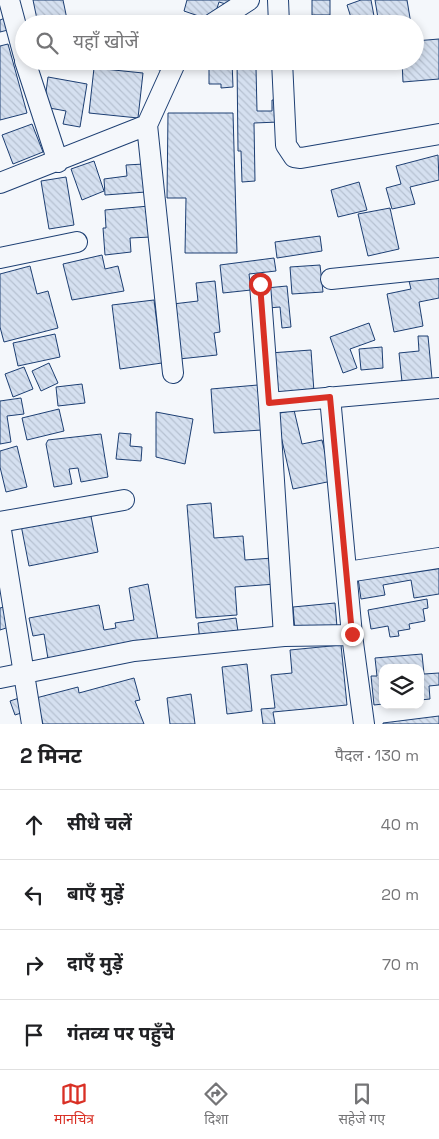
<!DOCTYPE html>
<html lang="hi">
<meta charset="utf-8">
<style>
:root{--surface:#fff;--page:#f6f6f6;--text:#202124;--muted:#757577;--line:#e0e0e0;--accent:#d93025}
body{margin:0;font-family:"Space Grotesk","Noto Sans Devanagari",sans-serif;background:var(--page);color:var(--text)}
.controls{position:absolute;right:15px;bottom:15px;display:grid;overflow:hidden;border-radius:10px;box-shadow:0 2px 8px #0003}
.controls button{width:45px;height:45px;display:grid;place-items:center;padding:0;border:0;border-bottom:1px solid var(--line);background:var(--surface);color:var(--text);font:25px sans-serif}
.stop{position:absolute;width:15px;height:15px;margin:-11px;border:4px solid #d93025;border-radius:50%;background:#fff}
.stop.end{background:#d93025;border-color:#fff;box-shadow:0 1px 5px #0008}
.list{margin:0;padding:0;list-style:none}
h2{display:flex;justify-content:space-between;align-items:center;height:65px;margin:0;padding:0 20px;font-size:21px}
h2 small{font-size:16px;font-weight:400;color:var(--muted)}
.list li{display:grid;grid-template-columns:32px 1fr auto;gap:15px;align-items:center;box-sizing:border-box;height:70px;padding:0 20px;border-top:1px solid var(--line)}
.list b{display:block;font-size:19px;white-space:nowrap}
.list em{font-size:16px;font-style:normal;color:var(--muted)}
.icon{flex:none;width:28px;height:28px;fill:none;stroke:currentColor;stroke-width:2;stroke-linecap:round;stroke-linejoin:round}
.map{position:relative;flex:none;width:439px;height:724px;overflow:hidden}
.search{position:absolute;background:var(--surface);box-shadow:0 2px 8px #0003;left:15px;right:15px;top:15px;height:55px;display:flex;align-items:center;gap:12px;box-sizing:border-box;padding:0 18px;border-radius:28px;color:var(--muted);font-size:19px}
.sheet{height:345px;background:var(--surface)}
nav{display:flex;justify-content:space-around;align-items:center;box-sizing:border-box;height:70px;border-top:1px solid var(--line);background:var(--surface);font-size:14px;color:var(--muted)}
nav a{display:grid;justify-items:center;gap:2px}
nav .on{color:var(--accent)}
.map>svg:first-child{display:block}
</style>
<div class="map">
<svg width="439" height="724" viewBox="0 0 439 724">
<defs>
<pattern id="building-back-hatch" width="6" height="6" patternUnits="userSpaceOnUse" patternTransform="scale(1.25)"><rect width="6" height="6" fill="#d5e0f0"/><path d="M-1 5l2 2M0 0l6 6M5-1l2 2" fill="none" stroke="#b6c1d1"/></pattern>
</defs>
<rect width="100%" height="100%" fill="#f4f7fb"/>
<path fill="url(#building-back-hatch)" stroke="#1d3f73" d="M33,0H63L68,24H38Z
M187,0H230L229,5L219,2L213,21L184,11Z
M312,0H330V15H312Z
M361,0H371L374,16L353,24L347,5Z
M375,0H407L411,24H379Z
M5,18L8,30L0,32V20Z
M439,39V79L403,82L402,61H415V41Z
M8,44L27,113L0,120V46Z
M124,61H162L160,70Z
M209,61H232L233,87L221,88V84H209Z
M237,61H260V68H256L257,111H272V100H279V122L254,123L255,181L242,182L241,151H238Z
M94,68L143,73L138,118L89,113Z
M48,77L87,84L80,127L63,124L66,111L44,107Z
M168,113H233L237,253H185L186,198H167Z
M32,124L43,152L13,164L2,135Z
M438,155L439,180L410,187L415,204L392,209L386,188L401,184L396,166Z
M94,161L104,191L82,200L71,169Z
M144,164L146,192L105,195L104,179L127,176L126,165Z
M66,177L74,225L49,229L41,181Z
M359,182L367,210L338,217L331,190Z
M149,206L151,237L130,238L131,252L105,255L103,228H106L105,210Z
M390,208L399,249L368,256L358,214Z
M320,236L322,251L277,258L275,242Z
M102,255L105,269L118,266L124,291L72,300L63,264Z
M274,258L276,271L249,274L251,290L223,293L220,265Z
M320,265L323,292L292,294L290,267Z
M30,266L37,294L48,291L58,328L4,342L0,327V274Z
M439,272V298L419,302L423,326L394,332L387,294L411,289L408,277Z
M215,281L220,332L214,333L217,355L179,359L173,304L198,301L196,283Z
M287,286L291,327L282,328L280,307L268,308L266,288Z
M154,300L162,363L120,369L112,305Z
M369,323L375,340L350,349L357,368L343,373L330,337Z
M55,334L60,357L18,366L13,343Z
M418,336H428L432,379L402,382L399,353L419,351Z
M382,347L383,368L361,370L359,349Z
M311,350L314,392L273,395L270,353Z
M49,363L58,383L41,391L32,371Z
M24,367L33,389L13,397L5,374Z
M82,384L85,403L58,406L56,387Z
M258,385L262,430L214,433L211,389Z
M21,398L24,414L7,416L11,442L0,444V401Z
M59,409L64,431L27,440L22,418Z
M294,410L302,444L322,440L332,481L293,489L276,414Z
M156,412L193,419L185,464L156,457Z
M119,433L131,434L130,446L142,447L141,461L116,459Z
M101,434L108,477L81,482L78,468L69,469L72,484L54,487L46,444L48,440Z
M17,446L27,487L6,492L0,467V451Z
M211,503L214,538L243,536L245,560L273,558L276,584L235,587L237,615L196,618L187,505Z
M90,511L98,552L29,566L21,525Z
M439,565V594L414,598L411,580L383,585L385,595L361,599L358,578Z
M148,584L159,645L49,665L44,634L33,636L29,618L99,605L104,630L116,628L115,623L134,620L129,588Z
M427,599L428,608L423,609L425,621L409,624L410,629L398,631L399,636L390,637L388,626L371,629L368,610Z
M335,603L337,627L295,631L293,607Z
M7,606L12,626L0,630V608Z
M236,618L239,638L200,642L198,623Z
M341,645L347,705L273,712L275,724H263L261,709L275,708L271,675L292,673L290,650Z
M422,654L424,674L439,673V685L429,686L430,699L420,700V668H383V704L374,705L371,676H377L375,658Z
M247,664L252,711L227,714L222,667Z
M134,678L140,700L135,701L144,724H43L36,698L78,687L79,693Z
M191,694L195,724H170L167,698Z
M22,697L27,711L15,715L10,701Z
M439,716V724H383V723Z"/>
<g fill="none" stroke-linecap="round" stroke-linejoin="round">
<defs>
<path id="street" d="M9,0L24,56
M278,0L279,24
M212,24L249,0
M25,61L58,162
M282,61L286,145L294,157L301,158L439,134
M147,125L173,373
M0,183L147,125L176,61
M0,258L77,242
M331,279L439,268
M260,284L269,403
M330,397L352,635
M0,522L124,500
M0,524L32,724
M347,572L439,558
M284,636L269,403L439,388
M0,678L134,651L284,636L352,635L364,724"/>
</defs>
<use href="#street" stroke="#1d3f73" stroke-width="22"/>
<use href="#street" stroke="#f4f7fb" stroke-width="20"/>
</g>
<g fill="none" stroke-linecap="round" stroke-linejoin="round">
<path stroke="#d93025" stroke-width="6" d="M260,284L269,403L330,397L352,634"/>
</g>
</svg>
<div class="controls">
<button><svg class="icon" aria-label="layers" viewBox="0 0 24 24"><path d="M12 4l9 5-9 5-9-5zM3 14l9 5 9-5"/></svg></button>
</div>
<div class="stop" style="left:260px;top:284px"></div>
<div class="stop end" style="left:352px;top:634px"></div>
<div class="search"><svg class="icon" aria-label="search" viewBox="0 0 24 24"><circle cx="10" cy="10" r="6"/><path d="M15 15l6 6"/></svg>यहाँ खोजें</div>
</div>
<section class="sheet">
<h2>2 मिनट<small>पैदल · 130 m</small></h2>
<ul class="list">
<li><svg class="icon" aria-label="ahead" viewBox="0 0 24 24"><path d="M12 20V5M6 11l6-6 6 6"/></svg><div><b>सीधे चलें</b></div><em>40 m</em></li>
<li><svg class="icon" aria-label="left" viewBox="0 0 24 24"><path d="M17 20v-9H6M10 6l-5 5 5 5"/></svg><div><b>बाएँ मुड़ें</b></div><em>20 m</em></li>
<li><svg class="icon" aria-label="right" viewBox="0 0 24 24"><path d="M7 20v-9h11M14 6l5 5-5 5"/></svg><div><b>दाएँ मुड़ें</b></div><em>70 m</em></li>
<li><svg class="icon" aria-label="arrive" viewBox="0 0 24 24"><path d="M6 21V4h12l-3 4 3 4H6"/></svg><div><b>गंतव्य पर पहुँचे</b></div></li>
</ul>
</section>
<nav>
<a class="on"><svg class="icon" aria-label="map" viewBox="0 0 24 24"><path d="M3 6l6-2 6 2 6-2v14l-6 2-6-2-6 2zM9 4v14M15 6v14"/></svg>मानचित्र</a>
<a><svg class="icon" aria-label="directions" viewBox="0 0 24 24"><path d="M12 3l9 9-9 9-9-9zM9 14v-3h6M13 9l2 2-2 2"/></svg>दिशा</a>
<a><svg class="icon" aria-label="saved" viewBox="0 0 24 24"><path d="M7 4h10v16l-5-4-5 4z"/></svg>सहेजे गए</a>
</nav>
